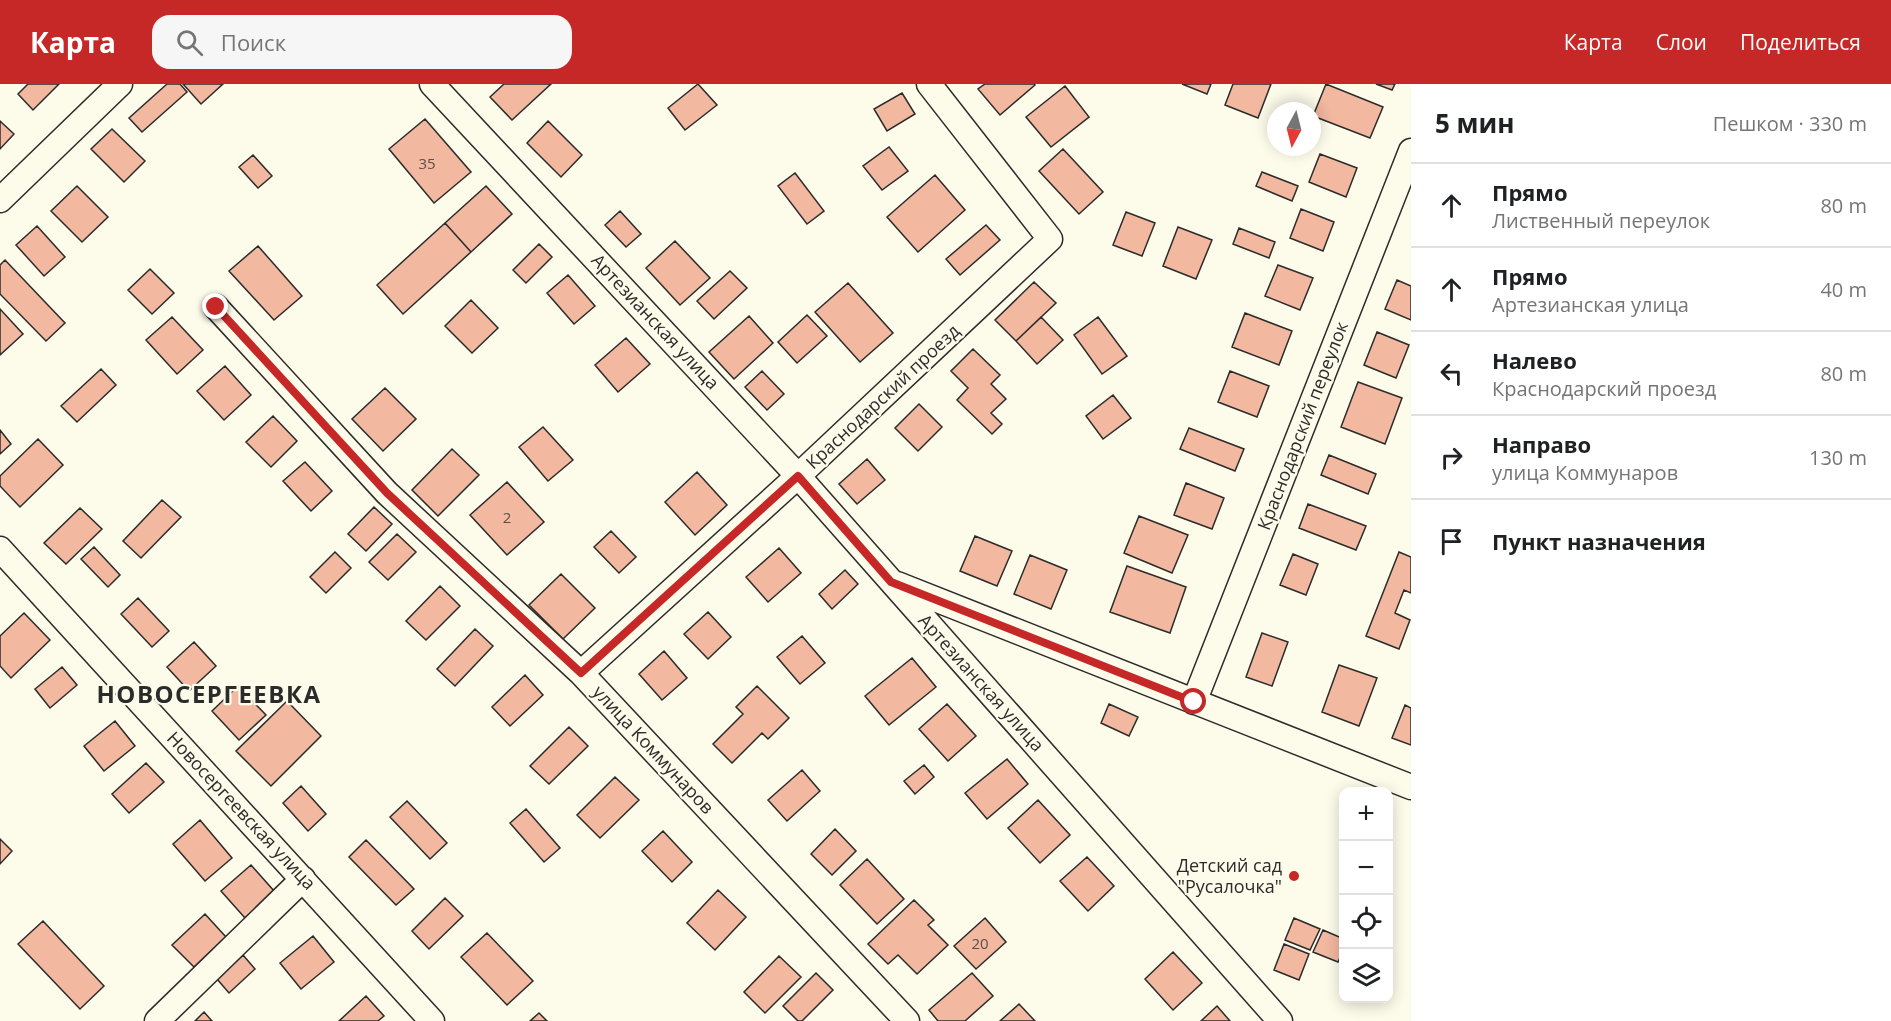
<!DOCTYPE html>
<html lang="ru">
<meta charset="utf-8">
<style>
:root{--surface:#fff;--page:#f6f6f6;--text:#202124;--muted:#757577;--line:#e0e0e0;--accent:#c62828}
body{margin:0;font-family:"Open Sans",sans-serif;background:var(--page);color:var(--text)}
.controls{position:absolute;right:18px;bottom:18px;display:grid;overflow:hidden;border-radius:12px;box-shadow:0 3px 15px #0003}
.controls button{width:54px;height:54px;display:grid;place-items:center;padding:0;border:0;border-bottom:2px solid var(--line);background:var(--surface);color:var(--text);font:30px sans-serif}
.compass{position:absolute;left:1267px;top:18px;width:54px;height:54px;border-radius:50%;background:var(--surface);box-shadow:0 3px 15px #0003;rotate:187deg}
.stop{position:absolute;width:18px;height:18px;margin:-14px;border:4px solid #c62828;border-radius:50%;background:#fff}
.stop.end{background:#c62828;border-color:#fff;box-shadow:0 2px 6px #0008}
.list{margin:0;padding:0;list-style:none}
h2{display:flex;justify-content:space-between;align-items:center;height:78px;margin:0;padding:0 24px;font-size:26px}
h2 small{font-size:20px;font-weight:400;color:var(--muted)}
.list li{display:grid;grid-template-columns:39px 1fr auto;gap:18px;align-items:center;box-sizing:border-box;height:84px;padding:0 24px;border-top:2px solid var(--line)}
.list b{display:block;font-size:22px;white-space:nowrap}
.list p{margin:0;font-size:20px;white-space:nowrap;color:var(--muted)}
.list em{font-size:20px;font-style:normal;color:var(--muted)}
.icon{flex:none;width:33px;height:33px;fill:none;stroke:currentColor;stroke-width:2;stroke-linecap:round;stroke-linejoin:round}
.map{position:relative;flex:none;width:1411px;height:937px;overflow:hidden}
header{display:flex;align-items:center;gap:36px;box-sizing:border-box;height:84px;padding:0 30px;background:var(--accent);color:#fff}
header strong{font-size:28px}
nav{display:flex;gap:33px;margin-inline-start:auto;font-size:21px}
.search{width:420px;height:54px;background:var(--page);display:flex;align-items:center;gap:15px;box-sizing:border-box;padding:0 21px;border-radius:18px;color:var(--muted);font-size:22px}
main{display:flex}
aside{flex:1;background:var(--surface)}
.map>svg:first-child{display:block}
</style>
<header>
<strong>Карта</strong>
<div class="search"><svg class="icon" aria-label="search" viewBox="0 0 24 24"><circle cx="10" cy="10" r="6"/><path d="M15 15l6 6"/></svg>Поиск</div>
<nav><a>Карта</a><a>Слои</a><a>Поделиться</a></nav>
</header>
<main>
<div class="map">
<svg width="1411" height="937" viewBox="0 0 1411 937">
<rect width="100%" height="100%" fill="#fdfbea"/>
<path fill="#f2b8a0" stroke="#2b2b2b" stroke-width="1.5" d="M28,0H59L33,26L18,10Z
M167,0H180L187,8L142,48L129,34Z
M183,0H223L201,20Z
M504,0H551L512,36L490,13Z
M698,0L717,21L685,46L668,24Z
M985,0H1034L1035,1L1000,31L978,5Z
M1182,0H1211L1207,10Z
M1233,0H1271L1258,34L1225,21Z
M1326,0L1383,23L1370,54L1313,32Z
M1376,0H1395L1392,6Z
M1065,2L1089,33L1051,63L1026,33Z
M902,9L915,30L887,47L874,25Z
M425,35L471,88L434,119L389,65Z
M0,37L14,50L0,65Z
M548,37L582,71L561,93L527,59Z
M112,45L145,77L124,98L91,65Z
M889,63L908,87L882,106L863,82Z
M1063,65L1103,108L1079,130L1039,87Z
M1320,70L1357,84L1346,113L1309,98Z
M253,71L272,92L258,104L239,83Z
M1262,88L1298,102L1292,117L1256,102Z
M795,89L824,127L807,140L778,102Z
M935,91L965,126L918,168L887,133Z
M77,102L108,133L82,158L51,127Z
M486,102L512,130L471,168L445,139Z
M1301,125L1334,138L1323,167L1290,154Z
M620,127L641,150L626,163L605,141Z
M1126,128L1155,139L1142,172L1113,161Z
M445,139L471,168L403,230L377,201Z
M986,141L1000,156L960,191L946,175Z
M37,142L65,173L44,192L16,161Z
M1178,143L1212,156L1196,195L1163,182Z
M1239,144L1275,158L1269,174L1233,160Z
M675,157L710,194L680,221L646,184Z
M539,160L552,173L526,199L513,186Z
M258,162L302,212L274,236L229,187Z
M5,176L65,239L46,257L0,210V181Z
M1278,181L1313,194L1300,226L1265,212Z
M150,185L174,209L152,230L128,206Z
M730,187L747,204L714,235L697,217Z
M568,191L595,222L574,240L547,209Z
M1397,196L1411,202V236L1385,225Z
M1034,198L1056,219L1016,257L995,236Z
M848,199L893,249L860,278L815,228Z
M471,216L498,244L472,269L445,242Z
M0,225L23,250L0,271Z
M1245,229L1292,247L1279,281L1232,263Z
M807,231L827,252L797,279L778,258Z
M749,232L773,259L734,295L709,268Z
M172,233L203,266L177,290L146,256Z
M1041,233L1063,256L1037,280L1016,257Z
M1098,233L1127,272L1102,290L1074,251Z
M1377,248L1409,261L1396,294L1364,281Z
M626,254L650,280L618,308L595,281Z
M973,265L1000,291L991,300L1006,315L991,329L1002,340L992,350L957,316L968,304L951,287Z
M225,282L251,311L224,336L197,307Z
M101,285L116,301L77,338L61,322Z
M762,287L784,310L767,326L745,303Z
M1230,287L1269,302L1257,333L1218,318Z
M1358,298L1402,314L1385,360L1341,343Z
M385,304L416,335L383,367L352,335Z
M1113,311L1131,334L1103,355L1086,332Z
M919,320L942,343L918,367L895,344Z
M273,332L297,357L271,383L246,358Z
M543,343L573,376L548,397L519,363Z
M1189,344L1244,365L1235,387L1180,365Z
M0,346L11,360L0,370Z
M38,355L63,381L20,423L0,402V392Z
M452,365L479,391L438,432L412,406Z
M1329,371L1376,390L1368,410L1321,391Z
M867,375L885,396L857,420L839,400Z
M305,378L332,407L311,427L283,397Z
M697,388L727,421L695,451L665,418Z
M507,398L544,438L507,471L470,431Z
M1186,399L1224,414L1212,445L1174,431Z
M162,416L181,433L141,474L123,457Z
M1308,420L1366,442L1356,466L1299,444Z
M374,423L392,440L366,467L348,450Z
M80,424L102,445L66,480L44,459Z
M1139,432L1188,451L1172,489L1124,469Z
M611,447L636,473L619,489L594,463Z
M397,450L416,468L388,496L369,478Z
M975,452L1012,467L997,502L960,487Z
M94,463L120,491L108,503L81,475Z
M779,464L801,489L768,518L746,493Z
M335,468L351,484L326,509L310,493Z
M1399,468L1411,473V509L1404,506L1395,529L1410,536L1399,565L1366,552Z
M1293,470L1318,480L1306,511L1280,501Z
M1030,471L1067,486L1051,525L1014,510Z
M1127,482L1186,503L1170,549L1110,528Z
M845,486L858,500L832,525L819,510Z
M561,490L595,524L563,555L529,521Z
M440,502L460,522L426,556L406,537Z
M138,514L169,547L152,563L121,530Z
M708,528L731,553L708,575L684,550Z
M24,529L50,556L11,594L0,582V552Z
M475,545L493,562L455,602L437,585Z
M1262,549L1288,558L1272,602L1246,593Z
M802,552L825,579L800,600L777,573Z
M194,558L216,582L189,607L167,583Z
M664,567L687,594L662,616L639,590Z
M912,574L936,603L889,641L865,612Z
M1339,581L1377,594L1359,642L1322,628Z
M62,583L77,601L50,624L35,605Z
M525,591L543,611L510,642L492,623Z
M238,602L266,631L239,656L212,627Z
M757,602L789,634L768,655L762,649L732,679L713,660L743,630L736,623Z
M287,617L321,652L271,702L236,667Z
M947,620L976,652L948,677L919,645Z
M1109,620L1138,633L1129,652L1101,639Z
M1405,621L1411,624V661L1392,654Z
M115,637L135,662L104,687L84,662Z
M569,643L588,662L549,700L530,682Z
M1007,675L1028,700L987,735L965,709Z
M146,679L164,698L129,729L112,710Z
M924,681L934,693L915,710L904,697Z
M802,686L820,707L787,737L768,716Z
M615,693L639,716L600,754L577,731Z
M301,702L326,730L308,747L283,719Z
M1038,716L1070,751L1040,779L1008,744Z
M407,717L447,759L430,775L390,733Z
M526,725L560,764L544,778L510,739Z
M200,736L232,774L205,797L173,760Z
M835,745L856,767L832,791L811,770Z
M663,747L692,778L672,798L642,767Z
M0,755L12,767L0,780Z
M366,756L414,805L396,821L349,773Z
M1087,773L1114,802L1088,827L1060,797Z
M867,775L904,815L877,840L840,801Z
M251,781L275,808L245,834L221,807Z
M718,806L746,833L715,866L687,839Z
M445,814L463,832L429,865L412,847Z
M914,816L934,836L928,841L948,861L917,890L898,871L888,880L868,860Z
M205,830L226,853L194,883L172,861Z
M985,834L1006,858L976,885L954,862Z
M1294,834L1320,845L1310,866L1285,856Z
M43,837L104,902L80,925L18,860Z
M1323,846L1344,855V865L1338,878L1313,868Z
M487,849L533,897L507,921L461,873Z
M313,852L334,878L301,905L280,879Z
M1284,860L1309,870L1299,896L1274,886Z
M1173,868L1202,899L1173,926L1145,895Z
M243,871L255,885L229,909L217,895Z
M779,872L801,893L765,929L744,908Z
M816,889L833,906L802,937H798L783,922Z
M972,889L993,912L965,937H938L929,926Z
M366,912L384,932L378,937H339Z
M1019,920L1035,937H1000Z
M1217,922L1230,937H1201Z
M204,928L212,937H195Z
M539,929L547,937H530Z"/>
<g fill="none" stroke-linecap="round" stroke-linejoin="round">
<defs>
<path id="street" d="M432,0L798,392L1280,937
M0,116L120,0
M216,223L387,409L581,589L907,937
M0,465L432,937
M897,500L1411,703
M581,589L798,392L1050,155L929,0
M1194,618L1411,67
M157,937L303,795"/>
</defs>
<use href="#street" stroke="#2b2b2b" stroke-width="27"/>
<use href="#street" stroke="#fdfbea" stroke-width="24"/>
</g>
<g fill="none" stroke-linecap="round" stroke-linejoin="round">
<path stroke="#c62828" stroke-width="8" d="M216,223L387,409L581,589L798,392L891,498L1194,618"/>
</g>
<circle fill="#c62828" stroke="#fdfbea" stroke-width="2" cx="1294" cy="792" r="6"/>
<g text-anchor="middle" stroke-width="4.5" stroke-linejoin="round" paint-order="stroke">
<g font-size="15" fill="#5d4e48">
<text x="427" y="85">35</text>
<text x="507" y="439">2</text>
<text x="980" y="865">20</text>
</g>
<g font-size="18" fill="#2b2b2b" stroke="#fdfbea">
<text transform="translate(655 238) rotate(47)" y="6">Артезианская улица</text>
<text transform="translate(883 313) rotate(-43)" y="6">Краснодарский проезд</text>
<text transform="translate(1303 342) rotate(-69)" y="6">Краснодарский переулок</text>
<text transform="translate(981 599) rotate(48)" y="6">Артезианская улица</text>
<text transform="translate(653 666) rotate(47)" y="6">улица Коммунаров</text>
<text transform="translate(241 727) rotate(47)" y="6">Новосергеевская улица</text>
</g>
<g font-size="18" fill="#2b2b2b" stroke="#fdfbea" text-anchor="end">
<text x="1282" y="788">Детский сад<tspan x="1282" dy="21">"Русалочка"</tspan></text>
</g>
<g font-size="24" font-weight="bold" letter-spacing="1.5" fill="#2b2b2b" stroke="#fdfbea">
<text x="209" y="619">НОВОСЕРГЕЕВКА</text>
</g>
</g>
</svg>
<div class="controls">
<button>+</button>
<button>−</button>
<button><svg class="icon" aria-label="locate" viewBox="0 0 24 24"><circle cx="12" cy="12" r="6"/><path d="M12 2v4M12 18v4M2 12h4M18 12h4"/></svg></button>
<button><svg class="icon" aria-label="layers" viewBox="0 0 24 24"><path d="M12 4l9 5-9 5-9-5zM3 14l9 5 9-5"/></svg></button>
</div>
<svg class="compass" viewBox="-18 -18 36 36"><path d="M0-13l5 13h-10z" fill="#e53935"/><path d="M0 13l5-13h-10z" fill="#757577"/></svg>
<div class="stop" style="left:1194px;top:618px"></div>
<div class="stop end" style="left:216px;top:223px"></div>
</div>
<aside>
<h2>5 мин<small>Пешком · 330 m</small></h2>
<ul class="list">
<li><svg class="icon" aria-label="ahead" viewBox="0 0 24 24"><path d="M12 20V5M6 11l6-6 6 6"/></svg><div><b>Прямо</b><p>Лиственный переулок</p></div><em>80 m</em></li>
<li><svg class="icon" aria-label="ahead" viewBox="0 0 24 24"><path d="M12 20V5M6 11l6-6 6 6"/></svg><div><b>Прямо</b><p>Артезианская улица</p></div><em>40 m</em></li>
<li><svg class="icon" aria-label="left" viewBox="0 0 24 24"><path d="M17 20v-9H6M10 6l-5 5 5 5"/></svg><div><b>Налево</b><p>Краснодарский проезд</p></div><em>80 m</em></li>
<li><svg class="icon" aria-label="right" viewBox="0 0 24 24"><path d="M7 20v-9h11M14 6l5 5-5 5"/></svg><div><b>Направо</b><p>улица Коммунаров</p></div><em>130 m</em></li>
<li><svg class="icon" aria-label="arrive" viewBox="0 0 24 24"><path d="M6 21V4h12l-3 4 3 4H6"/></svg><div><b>Пункт назначения</b></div></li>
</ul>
</aside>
</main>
